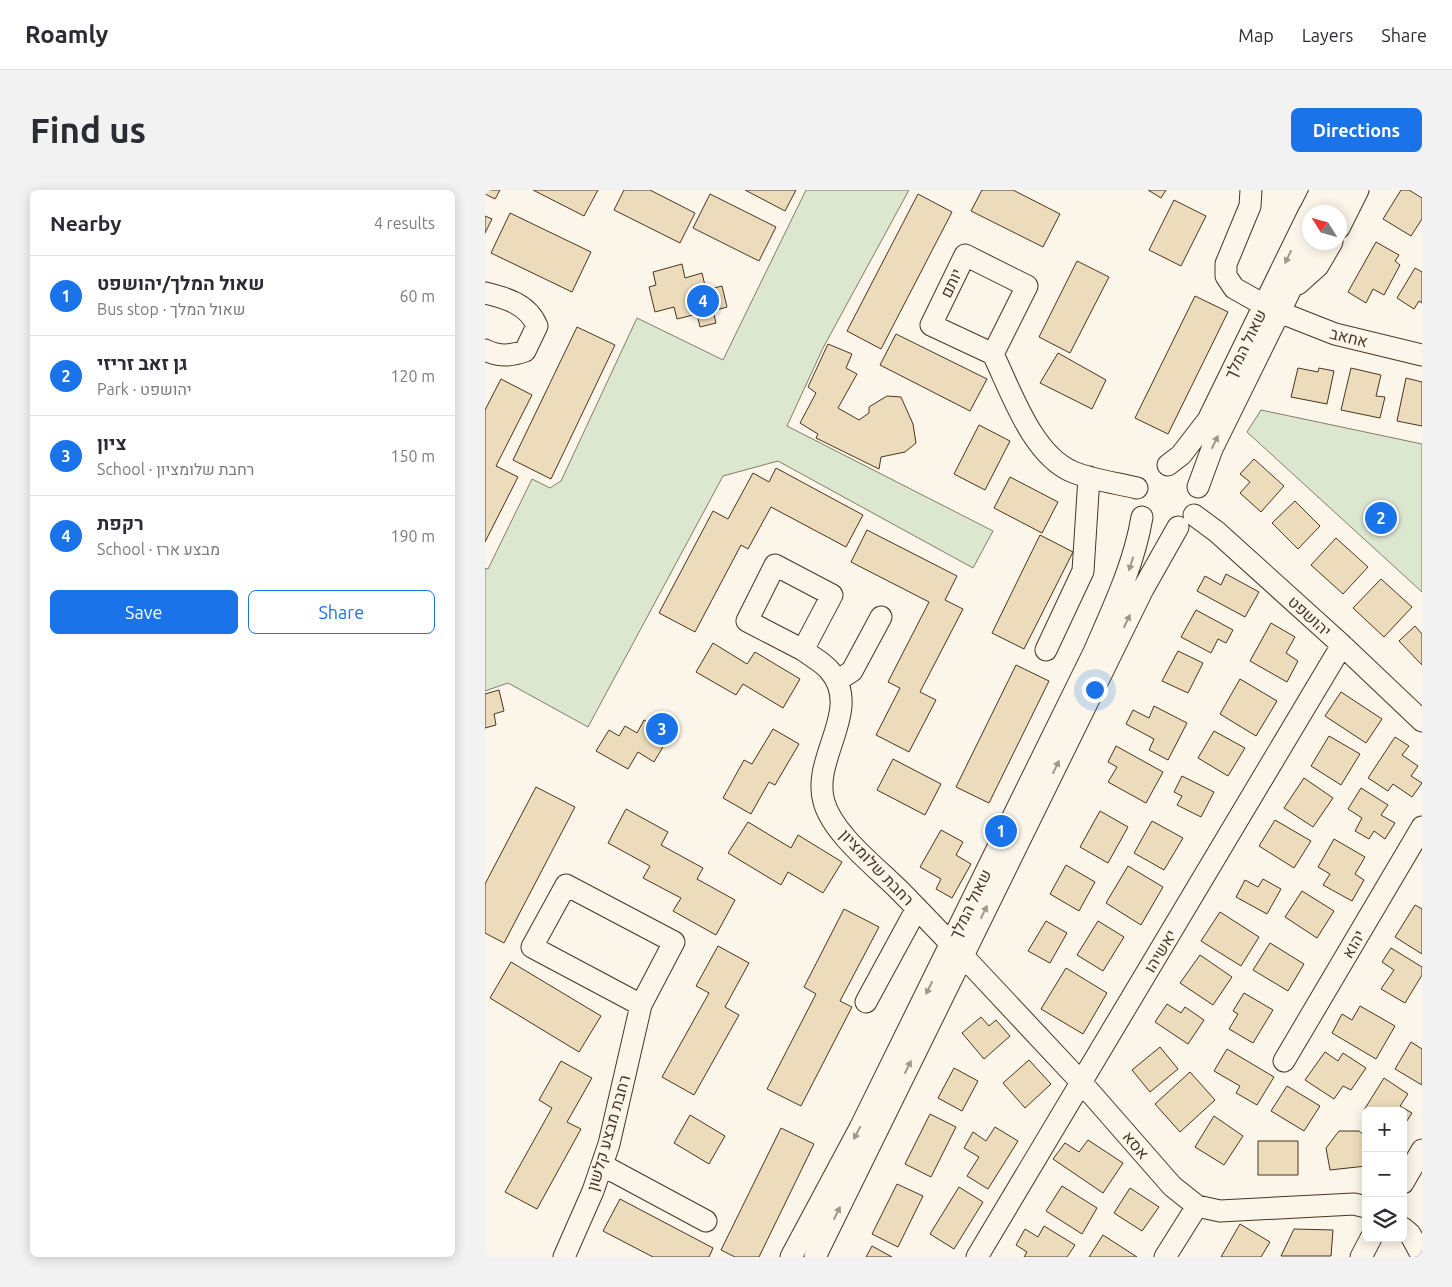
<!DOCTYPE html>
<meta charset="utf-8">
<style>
:root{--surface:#fff;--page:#f2f2f3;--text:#2b2b33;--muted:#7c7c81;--line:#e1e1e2;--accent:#1a73e8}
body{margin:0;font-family:Ubuntu,Heebo,sans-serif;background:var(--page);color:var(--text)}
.controls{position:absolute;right:15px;bottom:15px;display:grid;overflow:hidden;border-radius:8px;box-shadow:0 2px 12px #0003}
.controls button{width:45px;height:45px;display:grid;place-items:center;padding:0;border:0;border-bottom:1px solid var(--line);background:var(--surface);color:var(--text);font:25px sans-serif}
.compass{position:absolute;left:817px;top:15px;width:45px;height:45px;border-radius:50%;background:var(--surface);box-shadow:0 2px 12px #0003;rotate:307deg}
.you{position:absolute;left:609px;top:499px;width:18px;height:18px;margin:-12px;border:4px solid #fff;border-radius:50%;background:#1a73e8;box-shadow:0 0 0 8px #1a73e833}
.badge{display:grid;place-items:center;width:32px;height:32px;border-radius:50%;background:var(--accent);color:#fff;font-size:16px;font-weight:700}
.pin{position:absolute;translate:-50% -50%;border:2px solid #fff;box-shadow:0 1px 5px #0006}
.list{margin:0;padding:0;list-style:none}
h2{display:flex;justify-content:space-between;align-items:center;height:65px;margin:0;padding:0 20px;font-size:21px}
h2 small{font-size:16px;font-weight:400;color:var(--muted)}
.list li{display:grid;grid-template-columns:32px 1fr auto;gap:15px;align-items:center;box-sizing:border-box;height:80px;padding:0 20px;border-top:1px solid var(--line)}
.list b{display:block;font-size:19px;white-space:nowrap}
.list p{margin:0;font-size:16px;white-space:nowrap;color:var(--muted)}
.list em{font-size:16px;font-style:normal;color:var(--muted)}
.actions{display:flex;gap:10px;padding:15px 20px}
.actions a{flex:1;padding:11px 0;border:1px solid var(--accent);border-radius:8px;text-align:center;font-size:18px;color:var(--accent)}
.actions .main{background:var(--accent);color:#fff}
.icon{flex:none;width:28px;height:28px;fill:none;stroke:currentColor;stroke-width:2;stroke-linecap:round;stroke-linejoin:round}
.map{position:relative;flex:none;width:937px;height:1067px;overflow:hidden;border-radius:8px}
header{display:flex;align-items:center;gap:30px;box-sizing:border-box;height:70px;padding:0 25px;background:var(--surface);border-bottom:1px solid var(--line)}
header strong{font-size:24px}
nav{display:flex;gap:28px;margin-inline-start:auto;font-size:18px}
.intro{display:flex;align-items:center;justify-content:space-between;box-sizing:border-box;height:120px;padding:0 30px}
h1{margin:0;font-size:35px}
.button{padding:12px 22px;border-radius:8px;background:var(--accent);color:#fff;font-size:18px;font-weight:700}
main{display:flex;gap:30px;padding:0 30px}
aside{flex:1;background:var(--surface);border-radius:8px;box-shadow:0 2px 12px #0003}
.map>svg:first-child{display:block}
</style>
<header>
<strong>Roamly</strong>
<nav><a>Map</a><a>Layers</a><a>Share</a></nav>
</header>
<div class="intro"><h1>Find us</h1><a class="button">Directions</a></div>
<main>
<aside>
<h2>Nearby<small>4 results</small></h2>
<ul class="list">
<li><span class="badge">1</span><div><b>שאול המלך/יהושפט</b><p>Bus stop · שאול המלך</p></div><em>60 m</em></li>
<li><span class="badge">2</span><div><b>גן זאב זריזי</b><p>Park · יהושפט</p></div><em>120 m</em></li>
<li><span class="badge">3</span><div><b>ציון</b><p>School · רחבת שלומציון</p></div><em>150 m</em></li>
<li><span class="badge">4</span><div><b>רקפת</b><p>School · מבצע ארז</p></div><em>190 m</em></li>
</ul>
<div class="actions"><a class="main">Save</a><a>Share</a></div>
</aside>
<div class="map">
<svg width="937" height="1067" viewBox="0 0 937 1067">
<rect width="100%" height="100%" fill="#fbf6e9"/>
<path fill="#dce7d0" stroke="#887966" d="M321,0H424L338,158L302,236L508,341L488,378L293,271L238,286L103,537L23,493L0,501V378L3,379L47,289L65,298L76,291L152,128L238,170Z
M776,220L937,254V402L762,242Z"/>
<path fill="#ecdcbc" stroke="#4a3520" d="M0,0H15L10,9L0,4Z
M48,0H113L99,26Z
M139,0H165L210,23L195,53L129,20Z
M260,0H311L300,21Z
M497,0H528L575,24L558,57L486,21Z
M663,0H681L676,8Z
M916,0H924L937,8V29L926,46L898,29Z
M225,4L291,37L274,71L208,38Z
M433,4L467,22L396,159L362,141Z
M689,10L721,26L696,76L664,60Z
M25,23L106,62L87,102L6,63Z
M0,26L7,29L0,43Z
M891,52L914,65L910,71L915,75L899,105L888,99L881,113L863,102Z
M592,71L624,87L585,163L554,147Z
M197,74L200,88L217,83L221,100L237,96L242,117L228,121L231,133L215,137L212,124L192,129L189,117L170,122L164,97L171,95L168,82Z
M930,78L937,82V113L934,111L929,119L912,108Z
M710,106L743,122L683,244L650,228Z
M92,137L130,155L66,289L28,270Z
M411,144L502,189L485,221L395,175Z
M343,154L367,164L361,178L372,184L353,218L374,230L384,223V217L402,206L416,207L428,234L431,253L420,262L396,267L394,279L331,248L333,244L315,233L331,203L323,197Z
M573,163L621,190L607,219L555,193Z
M813,178L833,182L834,178L849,181L842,214L806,207Z
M866,178L896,185L891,206L900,207L895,228L856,220Z
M921,188L937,192V236L912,231Z
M16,189L47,205L11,276L33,287L0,352V220Z
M494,235L525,251L500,300L469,284Z
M769,269L799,296L776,322L755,303L765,292L755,284Z
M291,278L378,325L361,357L286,317L263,359L256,355L210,442L174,423L228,321L243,329L268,283L284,292Z
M525,287L573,312L557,343L509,318Z
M810,311L835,336L813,359L787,333Z
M382,340L472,386L460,410L478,419L435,502L451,510L424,562L391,545L415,498L403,492L444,412L366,372Z
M555,345L588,362L539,459L507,443Z
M851,348L883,377L858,404L826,375Z
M741,384L774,402L760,427L712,401L720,386L736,395Z
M896,389L927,417L899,447L868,418Z
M711,420L748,440L741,453L733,449L726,463L696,447Z
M786,433L810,447L801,463L813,471L802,492L765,471Z
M930,436L937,444V475L914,451Z
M228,453L262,474L270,462L315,489L298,518L258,494L251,505L211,482Z
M693,461L718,473L703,503L677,491Z
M531,475L564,491L504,613L471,597Z
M755,489L792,511L771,546L735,524Z
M14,500L19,521L9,524L11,535L0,538V504Z
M856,502L897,529L881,553L840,526Z
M669,516L702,533L683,570L664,560L669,549L641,534L648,520L664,528Z
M175,523L192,533L169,572L153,562L143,579L111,561L124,540L134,546L140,536L152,543L159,530L168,535Z
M288,539L314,554L290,595L284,592L266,624L238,608L259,570L267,574Z
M729,541L760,558L743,586L713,568Z
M844,546L875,564L856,595L826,576Z
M910,547L924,556L917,565L933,576L926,586L937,593L927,607L908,594L903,601L883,588Z
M631,556L678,582L661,613L623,592L632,577L623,572Z
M408,569L456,594L440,625L392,600Z
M697,586L729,602L716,627L692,615L697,606L689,602Z
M819,588L848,608L828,637L799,618Z
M51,597L90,617L19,753L0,743V694Z
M876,598L903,615L896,625L910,633L900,649L889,641L884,649L870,641L877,628L863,619Z
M141,619L183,642L176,655L218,678L212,689L250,710L231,745L188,721L196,708L158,688L165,676L123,653Z
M615,621L643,637L623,673L595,657Z
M790,630L826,651L809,678L774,656Z
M667,631L698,648L679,680L649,663Z
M263,632L306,658L313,645L357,672L338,703L303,682L296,695L243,663Z
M456,640L478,652L471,665L486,674L467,708L451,699L456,689L435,677Z
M849,649L880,667L870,684L879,690L867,711L838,695L845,684L833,677Z
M581,675L610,692L594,721L565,704Z
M643,676L678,697L656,735L621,713Z
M778,689L796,699L782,724L751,707L760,690L773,697Z
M817,701L849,721L832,748L800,727Z
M930,715L937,719V764L910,747Z
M359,719L394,737L355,811L367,817L316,916L282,899L331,804L319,797Z
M735,722L774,747L756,776L716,751Z
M561,731L582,743L565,773L543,761Z
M613,731L639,747L618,781L592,765Z
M785,753L819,774L803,801L768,780Z
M233,756L264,773L240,817L254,825L209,905L177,887L224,803L211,796Z
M906,758L937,777V785L920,813L896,799L909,780L897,772Z
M715,765L747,787L728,815L695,793Z
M26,772L116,826L94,862L5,808Z
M581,778L622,803L598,844L556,819Z
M759,803L788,820L768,853L744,839L753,824L748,821Z
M682,814L696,823L700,817L719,830L703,854L670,832Z
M875,816L910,836L891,869L847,843L857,824L867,830Z
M496,827L504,836L511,830L525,846L499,869L477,843Z
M926,852L937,859V895L910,879Z
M675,857L693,879L665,902L647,880Z
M742,859L789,887L772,915L751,903L755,896L729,881Z
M840,862L853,871L858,863L881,878L866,900L858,896L849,909L820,890Z
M544,870L566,894L540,918L518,893Z
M76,871L107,888L82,932L96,939L52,1019L20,1002L67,918L54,910Z
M469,878L493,891L477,921L453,908Z
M705,882L730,910L695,942L670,914Z
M899,888L923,904L915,916L927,923L918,937V921L879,920Z
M802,896L835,916L819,941L786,921Z
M445,924L471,937L446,987L420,974Z
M205,925L240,946L224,974L189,953Z
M729,926L758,946L739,975L710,957Z
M510,937L533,951L503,999L482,986L494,967L479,958L488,942L501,951Z
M296,938L329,954L274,1067H250L236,1060Z
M854,941H874L881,947V976L845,980L841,958Z
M603,950L638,973L618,1003L568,969L580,953L594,962Z
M773,951H813V985H773Z
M412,994L438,1006L413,1057L387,1044Z
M577,996L612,1018L597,1044L561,1021Z
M474,997L498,1012L469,1059L445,1044Z
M645,998L674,1017L657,1041L629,1023Z
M135,1009L228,1058L224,1067H168L118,1041Z
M755,1034L785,1052L776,1067H736Z
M559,1036L590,1055L582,1067H539L542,1062L531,1055L540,1039L553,1047Z
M809,1039L848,1040L846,1066H796Z
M618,1045L652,1067H604Z
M387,1056L407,1067H381Z"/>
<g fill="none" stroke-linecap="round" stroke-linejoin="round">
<defs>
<path id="minor" d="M766,0L765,16L741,74V86L749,98L779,115
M825,22L836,0
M843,22L854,0
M854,38L873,0
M480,65L542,96L508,164L446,135Z
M813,94L833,76L847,52
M0,103C21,108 43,114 52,136L40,161C26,166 14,167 0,160
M794,122L850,144L937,165
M508,164C526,201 547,265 588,282C608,290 631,293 652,298
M683,275L696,265L723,230L824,23
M713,297L727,259L829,52
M709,325L732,342L857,455L937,531
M290,375L347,405L318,460L262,431Z
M318,460C327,467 339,473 345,481C378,520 326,568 339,612C348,644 390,676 413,699C431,717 448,735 466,754
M561,460L598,381L604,287
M352,491L367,481L396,427
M478,766L596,892L687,996L712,1016L735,1021L869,1014L881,1017
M381,812L432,718
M799,871L937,637
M117,975L221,1031
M918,993L937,960
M918,1038L925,1044L937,1066
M79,1067L108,1001L124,954L156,815L189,752L81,695L47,757L156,815
M306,1067L375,938L609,462C628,418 649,375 657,327
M330,1067L658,399L693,337
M492,1067L857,455
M680,1067L712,1016
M876,1067L886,1048"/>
</defs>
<use href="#minor" stroke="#4a3520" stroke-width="23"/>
<use href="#minor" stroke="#fbf6e9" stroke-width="21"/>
</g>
<defs><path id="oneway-solid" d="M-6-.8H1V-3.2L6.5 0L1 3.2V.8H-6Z" transform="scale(1.25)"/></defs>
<g fill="#a29684">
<use href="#oneway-solid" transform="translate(803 67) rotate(116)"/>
<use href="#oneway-solid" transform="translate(730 252) rotate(-64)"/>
<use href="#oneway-solid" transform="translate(646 374) rotate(107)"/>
<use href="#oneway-solid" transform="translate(642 431) rotate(-64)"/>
<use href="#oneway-solid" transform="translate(571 577) rotate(-64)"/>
<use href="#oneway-solid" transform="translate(499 722) rotate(-64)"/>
<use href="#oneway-solid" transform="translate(444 798) rotate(116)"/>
<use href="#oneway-solid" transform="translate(423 877) rotate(-64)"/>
<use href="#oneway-solid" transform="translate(372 943) rotate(117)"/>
<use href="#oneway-solid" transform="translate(352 1023) rotate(-64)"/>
</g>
<g text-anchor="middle" stroke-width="4" stroke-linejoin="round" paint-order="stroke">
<g font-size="16" fill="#4a3520" stroke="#fbf6e9">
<text transform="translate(466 93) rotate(-64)" y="6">יותם</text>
<text transform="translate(864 147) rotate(14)" y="6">אחאב</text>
<text transform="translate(760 154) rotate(-64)" y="6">שאול המלך</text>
<text transform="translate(825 426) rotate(42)" y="6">יהושפט</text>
<text transform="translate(392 677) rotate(46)" y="6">רחבת שלומציון</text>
<text transform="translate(485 714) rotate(-64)" y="6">שאול המלך</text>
<text transform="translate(868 754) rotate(-60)" y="6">יהוא</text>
<text transform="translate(675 761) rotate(-59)" y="6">יאשיהו</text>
<text transform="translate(123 943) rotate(-74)" y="6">רחבת מבצע קלשון</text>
<text transform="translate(651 955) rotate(49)" y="6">אסא</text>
</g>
</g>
</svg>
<div class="controls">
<button>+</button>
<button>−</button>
<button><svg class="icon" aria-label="layers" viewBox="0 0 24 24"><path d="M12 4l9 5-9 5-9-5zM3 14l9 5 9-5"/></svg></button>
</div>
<svg class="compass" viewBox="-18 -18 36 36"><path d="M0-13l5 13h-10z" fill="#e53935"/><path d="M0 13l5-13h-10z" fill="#7c7c81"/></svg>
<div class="you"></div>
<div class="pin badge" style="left:516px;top:641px">1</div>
<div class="pin badge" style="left:896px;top:328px">2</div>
<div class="pin badge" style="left:177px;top:539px">3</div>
<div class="pin badge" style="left:218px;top:111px">4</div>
</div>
</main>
